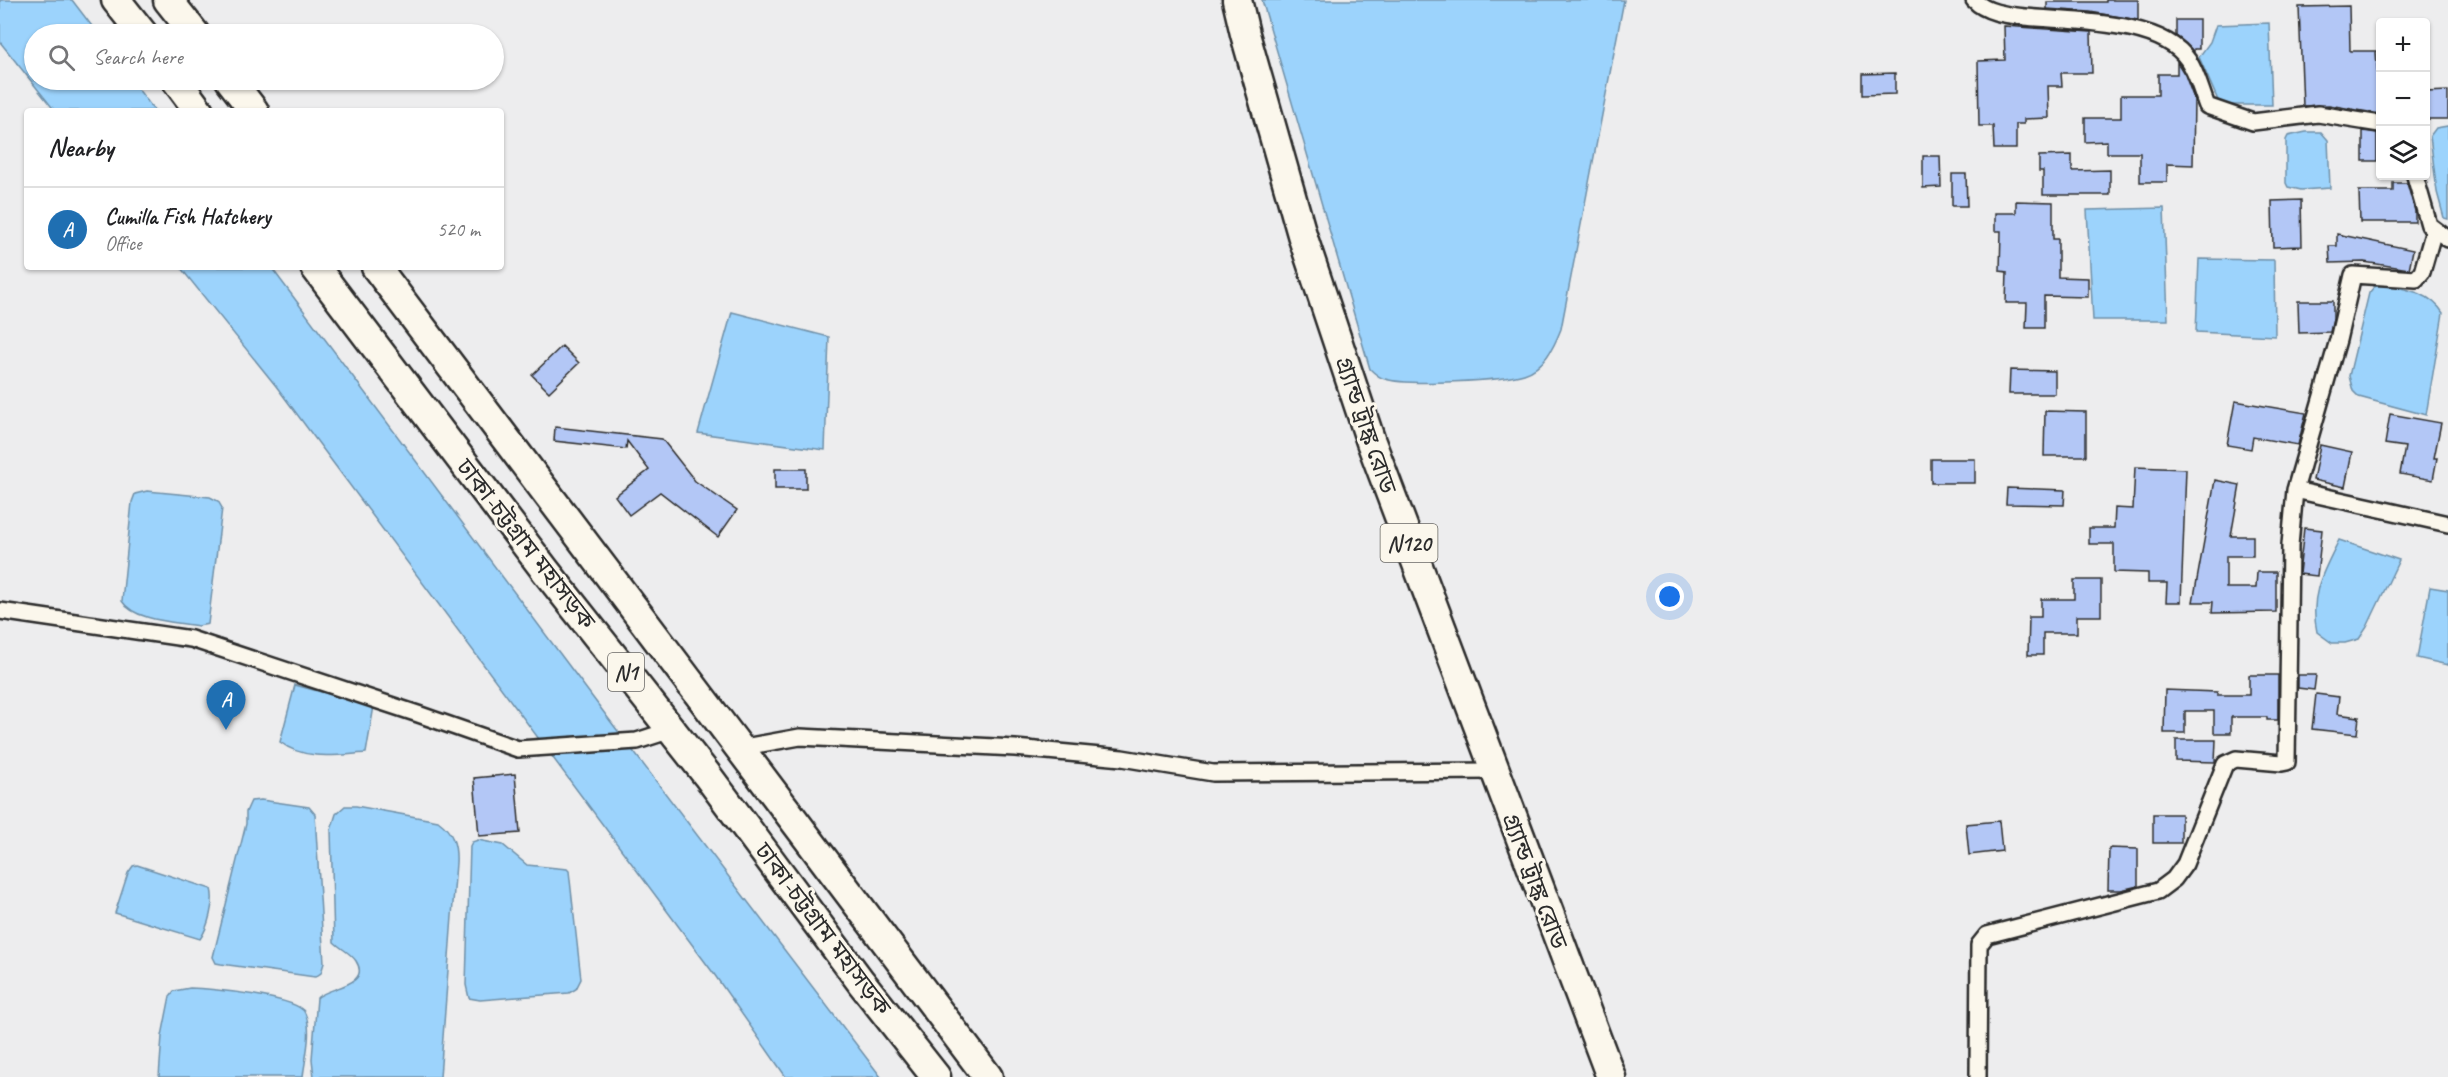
<!DOCTYPE html>
<meta charset="utf-8">
<style>
:root{--surface:#fff;--page:#f2f2f2;--text:#202124;--muted:#757577;--line:#e0e0e0;--accent:#1f6fb2}
body{margin:0;font-family:Caveat,"Noto Sans Bengali",sans-serif;background:var(--page);color:var(--text)}
.controls{position:absolute;right:18px;top:18px;display:grid;overflow:hidden;border-radius:6px;box-shadow:0 2px 4px #0004}
.controls button{width:54px;height:54px;display:grid;place-items:center;padding:0;border:0;border-bottom:2px solid var(--line);background:var(--surface);color:var(--text);font:30px sans-serif}
.you{position:absolute;left:1670px;top:597px;width:21px;height:21px;margin:-15px;border:4px solid #fff;border-radius:50%;background:#1a73e8;box-shadow:0 0 0 9px #1a73e833}
.badge{display:grid;place-items:center;width:39px;height:39px;border-radius:50%;background:var(--accent);color:#fff;font-size:20px;font-weight:700}
.pin{position:absolute;translate:-50% -50px;filter:drop-shadow(0 2px 3px #0008)}
.pin::after{content:'';position:absolute;top:32px;width:21px;height:18px;background:inherit;clip-path:polygon(0 0,100% 0,50% 100%)}
.list{margin:0;padding:0;list-style:none}
h2{display:flex;justify-content:space-between;align-items:center;height:78px;margin:0;padding:0 24px;font-size:26px}
h2 small{font-size:20px;font-weight:400;color:var(--muted)}
.list li{display:grid;grid-template-columns:39px 1fr auto;gap:18px;align-items:center;box-sizing:border-box;height:84px;padding:0 24px;border-top:2px solid var(--line)}
.list b{display:block;font-size:22px;white-space:nowrap}
.list p{margin:0;font-size:20px;white-space:nowrap;color:var(--muted)}
.list em{font-size:20px;font-style:normal;color:var(--muted)}
.icon{flex:none;width:33px;height:33px;fill:none;stroke:currentColor;stroke-width:2;stroke-linecap:round;stroke-linejoin:round}
.map{position:relative;flex:none;width:2448px;height:1077px;overflow:hidden}
.search{position:absolute;background:var(--surface);box-shadow:0 2px 4px #0004;left:24px;top:24px;width:480px;height:66px;display:flex;align-items:center;gap:15px;box-sizing:border-box;padding:0 21px;border-radius:33px;color:var(--muted);font-size:22px}
.panel{position:absolute;background:var(--surface);box-shadow:0 2px 4px #0004;left:24px;top:108px;width:480px;height:162px;border-radius:6px}
.map>svg:first-child{display:block}
</style>
<div class="map">
<svg width="2448" height="1077" viewBox="0 0 2448 1077">
<rect width="100%" height="100%" fill="#ededee"/>
<filter id="ink" filterUnits="userSpaceOnUse"><feTurbulence type="fractalNoise" baseFrequency=".0167" numOctaves="2"/><feDisplacementMap in="SourceGraphic" scale="12" xChannelSelector="R" yChannelSelector="G"/><feConvolveMatrix kernelMatrix="1 2 1 2 8 2 1 2 1" color-interpolation-filters="sRGB"/></filter>
<g filter="url(#ink)">
<path fill="#9cd3fc" stroke="#6f90a8" stroke-width="1.5" d="M0,0H72L98,34H34V80H131L155,111H55L0,42Z
M1262,0H1624L1561,329C1554,347 1544,368 1524,374C1502,381 1407,386 1385,379C1380,378 1374,373 1370,369Z
M2269,23L2272,105H2220L2199,57L2210,42L2216,25Z
M2448,126V219L2444,218L2437,192L2430,136L2436,128Z
M2306,132H2321L2328,140L2330,188L2301,190L2288,187L2286,183V140L2288,136Z
M2164,208L2168,320H2093L2087,210Z
M2199,259L2274,260L2275,336L2196,332Z
M180,267H271L608,718L881,1077H786L714,974L276,386Z
M2383,284C2406,289 2430,292 2443,313L2426,415L2359,397L2353,391L2349,376L2369,293L2374,287Z
M732,312L829,337L825,450L698,433Z
M147,491L210,497L218,501L222,508L208,624L198,626C176,622 134,621 122,601L132,502L135,494Z
M2339,540L2399,560L2367,627L2359,639L2345,643H2332L2317,632C2309,595 2323,572 2339,540Z
M2430,587L2448,590V665L2417,658Z
M295,685L374,706L366,753C338,755 304,761 280,742Z
M261,800L309,807L315,814L324,963L321,973L315,977L221,964L216,963L213,957L246,824V812L251,801Z
M345,806H356L438,821C453,832 457,845 456,863L440,1077H314L312,1059L317,998C327,987 372,986 356,961C351,953 341,949 334,942L331,830L336,814Z
M478,840L503,845L527,865L567,869L569,871L581,979L576,989L569,993L480,1000L469,998L466,985L470,846L472,842Z
M137,865L211,889C215,902 208,928 200,939L115,913L128,873L133,866Z
M190,988C208,988 299,997 305,1013C313,1031 305,1058 303,1077H159L162,1036L170,996L174,991Z"/>
<path fill="#b3c7f6" stroke="#2b2b2b" stroke-width="1.5" d="M2106,0H2138V20L2090,12L2047,9V2H2106Z
M2349,6L2350,51H2376L2380,114L2329,105L2303,106L2299,7Z
M2176,20H2199V49H2194V52L2176,36Z
M2004,26L2091,32L2092,73H2061L2062,86H2048L2049,118L2024,119V124H2016V149H1994L1993,126H1979L1978,61L2005,60Z
M2177,62L2185,75L2194,99L2193,165L2167,164V182H2140V153H2107V141L2085,142V118H2121V95H2158V74H2177Z
M1895,73V94L1862,95V74Z
M2448,91V119H2426V92Z
M2363,131L2377,133V161H2363Z
M2072,155V171L2110,170V195H2043V171H2039V156Z
M1923,156H1940L1941,187L1923,188Z
M1952,174H1966L1967,206H1952Z
M2393,183H2407L2415,211V222H2360L2359,191H2393Z
M2301,200L2302,246L2273,247L2272,201Z
M2016,201L2053,202V239H2058V277L2088,278V297L2044,296V328H2026L2027,303H2006L2007,272L2000,271L2001,231H1995V213H2016Z
M2337,234L2413,250L2409,269L2364,262L2330,263L2329,246H2337Z
M2298,301H2333V319L2330,332L2299,333Z
M562,346L579,363L549,392L532,375Z
M2010,370L2055,371V394H2009Z
M2235,401L2306,413L2298,445L2253,437L2251,449L2227,445Z
M2045,411L2086,412V456H2044Z
M2390,414L2441,423L2434,458H2437L2433,480L2400,474L2405,447L2385,444Z
M555,427L662,439L695,481L737,510L718,537L660,492L629,515L615,496L649,470L627,441L626,449L554,441Z
M2320,445L2352,452L2345,487L2313,480Z
M1931,459H1975V483H1931Z
M2135,467L2186,469L2181,602H2166L2167,583H2148V573L2114,572V544H2089V528H2114L2115,508L2133,509Z
M775,469H806V489H775Z
M2215,480L2240,485L2231,536H2253V556H2226V588H2256L2257,572H2276V612L2212,613L2213,602H2193Z
M2007,488L2065,490L2064,505L2006,504Z
M2304,528L2322,530L2317,576L2299,574Z
M2074,580H2101V616H2077V633H2043V655H2028L2029,617H2041V599H2074Z
M2249,675H2278V720H2267V717H2231V733H2214V711H2185V733H2164L2165,690L2217,692V695H2249Z
M2298,675H2316L2314,690L2298,688Z
M2316,694L2339,697L2337,714L2359,717L2357,734L2312,729Z
M2176,740H2216L2215,762L2176,761Z
M515,774L520,833L479,836L474,778Z
M2153,814H2181V843H2153Z
M1999,821L2002,851L1969,855L1966,824Z
M2109,848L2138,849V886L2121,890H2108Z"/>
<g fill="none" stroke-linecap="round" stroke-linejoin="round">
<defs>
<path id="street" d="M1974,0C1986,13 2008,15 2025,17C2070,22 2161,19 2188,60C2197,73 2201,91 2207,106L2253,122L2318,114L2380,124
M2415,176L2429,225L2448,239
M2295,490L2338,340L2353,275L2416,279L2422,272L2434,230
M0,611L191,639L418,714L518,749L637,741L671,730
M739,748L800,737L1015,748L1122,758L1213,773L1494,771
M1978,1077L1979,945L1987,935L2158,891L2174,879L2185,864L2225,764L2236,759L2282,763L2287,762L2290,545L2295,490L2448,524"/>
<path id="highway" d="M116,0L143,34
M168,0L195,34
M1237,0L1245,34L1303,238L1371,442L1611,1077
M176,80L199,111
M230,80L254,111
M315,267L545,570L707,775L861,982L936,1077
M376,267L988,1077"/>
</defs>
<use href="#street" stroke="#2b2b2b" stroke-width="20"/>
<use href="#highway" stroke="#2b2b2b" stroke-width="33"/>
<use href="#street" stroke="#fbf7ec" stroke-width="15"/>
<use href="#highway" stroke="#fbf7ec" stroke-width="28"/>
</g>
</g>
<g text-anchor="middle" stroke-width="6" stroke-linejoin="round" paint-order="stroke">
<g fill="#fbf7ec" stroke="#696865" stroke-width="1.5">
<rect x="1380.5" y="524" width="57" height="38" rx="4.5"/>
<rect x="608" y="653" width="36" height="38" rx="4.5"/>
</g>
<g font-size="22" font-weight="bold" fill="#2b2b2b">
<text x="1409" y="551">N120</text>
<text x="626" y="680">N1</text>
</g>
<g font-size="24" fill="#2b2b2b" stroke="#fbf7ec">
<text transform="translate(1366 425) rotate(71)" y="8">গ্র্যান্ড ট্রাঙ্ক রোড</text>
<text transform="translate(526 544) rotate(52)" y="8">ঢাকা-চট্টগ্রাম মহাসড়ক</text>
<text transform="translate(1535 881) rotate(69)" y="8">গ্র্যান্ড ট্রাঙ্ক রোড</text>
<text transform="translate(823 929) rotate(53)" y="8">ঢাকা-চট্টগ্রাম মহাসড়ক</text>
</g>
</g>
</svg>
<div class="controls">
<button>+</button>
<button>−</button>
<button><svg class="icon" aria-label="layers" viewBox="0 0 24 24"><path d="M12 4l9 5-9 5-9-5zM3 14l9 5 9-5"/></svg></button>
</div>
<div class="you"></div>
<div class="pin badge" style="left:226px;top:730px">A</div>
<div class="search"><svg class="icon" aria-label="search" viewBox="0 0 24 24"><circle cx="10" cy="10" r="6"/><path d="M15 15l6 6"/></svg>Search here</div>
<section class="panel">
<h2>Nearby<small></small></h2>
<ul class="list">
<li><span class="badge">A</span><div><b>Cumilla Fish Hatchery</b><p>Office</p></div><em>520 m</em></li>
</ul>
</section>
</div>
